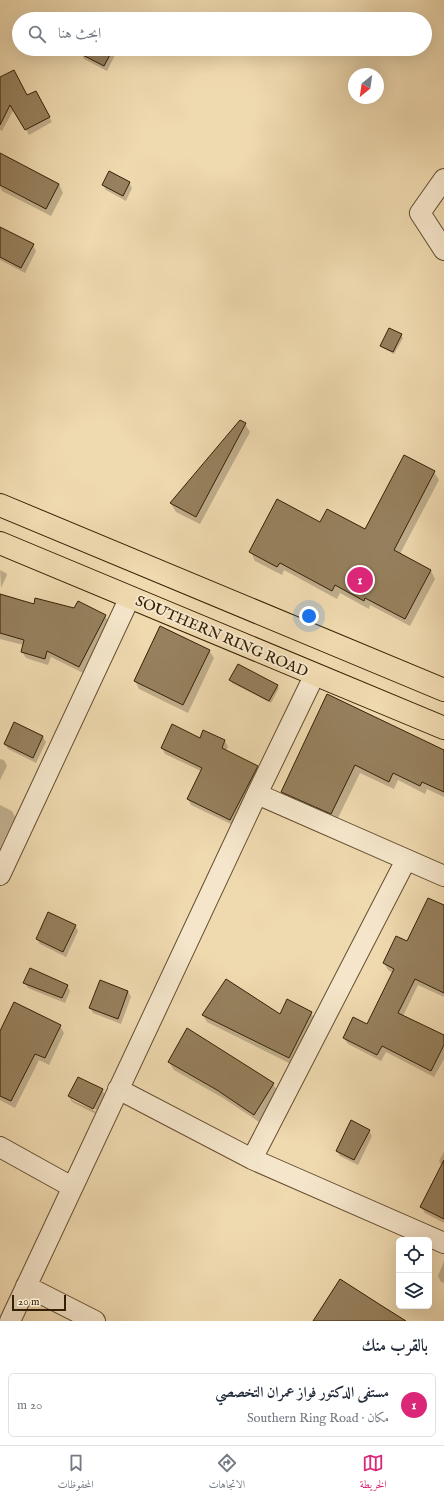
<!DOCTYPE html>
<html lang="ar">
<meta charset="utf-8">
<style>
:root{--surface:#fff;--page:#f2f2f3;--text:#1f2937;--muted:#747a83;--line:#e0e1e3;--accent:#db2777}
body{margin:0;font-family:"IM FELL English",Amiri,serif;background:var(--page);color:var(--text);direction:rtl}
.controls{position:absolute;right:12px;bottom:12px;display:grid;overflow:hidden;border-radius:6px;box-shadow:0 4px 16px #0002}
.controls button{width:36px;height:36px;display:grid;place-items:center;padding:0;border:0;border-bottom:1px solid var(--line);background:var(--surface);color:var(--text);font:20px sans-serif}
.compass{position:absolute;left:348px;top:68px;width:36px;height:36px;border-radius:50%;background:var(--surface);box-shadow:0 4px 16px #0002;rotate:209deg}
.scale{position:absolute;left:12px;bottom:10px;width:54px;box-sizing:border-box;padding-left:4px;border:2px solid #352005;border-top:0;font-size:11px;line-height:14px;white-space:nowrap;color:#352005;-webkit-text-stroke:3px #f5e6cb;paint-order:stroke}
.you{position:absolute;left:309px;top:616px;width:14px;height:14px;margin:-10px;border:3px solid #fff;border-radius:50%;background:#1a73e8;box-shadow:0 0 0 6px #1a73e833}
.badge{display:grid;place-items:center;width:26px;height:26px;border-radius:50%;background:var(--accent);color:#fff;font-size:13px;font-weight:700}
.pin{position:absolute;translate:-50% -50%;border:2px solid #fff;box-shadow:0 1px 4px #0006}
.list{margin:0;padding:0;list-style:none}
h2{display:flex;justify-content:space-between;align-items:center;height:52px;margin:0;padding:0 16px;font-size:17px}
h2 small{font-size:13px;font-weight:400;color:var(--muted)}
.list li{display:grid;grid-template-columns:26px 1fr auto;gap:12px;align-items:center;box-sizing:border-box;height:64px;margin:0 8px 8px;padding:0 8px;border:1px solid var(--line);border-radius:6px}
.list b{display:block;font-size:15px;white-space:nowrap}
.list p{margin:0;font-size:13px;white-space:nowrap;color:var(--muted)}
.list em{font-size:13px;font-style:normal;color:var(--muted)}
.icon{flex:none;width:22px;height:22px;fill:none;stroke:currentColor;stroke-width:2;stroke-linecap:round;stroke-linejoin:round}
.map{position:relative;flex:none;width:444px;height:1321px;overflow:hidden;direction:ltr}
.search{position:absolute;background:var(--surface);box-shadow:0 4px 16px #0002;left:12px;right:12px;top:12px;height:44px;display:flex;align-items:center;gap:10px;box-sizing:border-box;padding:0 14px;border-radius:22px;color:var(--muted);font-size:15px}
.sheet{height:124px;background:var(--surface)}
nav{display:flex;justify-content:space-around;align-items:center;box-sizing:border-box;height:56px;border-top:1px solid var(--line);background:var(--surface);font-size:11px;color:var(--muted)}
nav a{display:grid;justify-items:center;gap:2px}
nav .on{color:var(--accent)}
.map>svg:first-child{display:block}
</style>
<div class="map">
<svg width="444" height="1321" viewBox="0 0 444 1321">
<rect width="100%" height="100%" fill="#efd9af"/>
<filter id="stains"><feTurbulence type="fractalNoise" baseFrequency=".005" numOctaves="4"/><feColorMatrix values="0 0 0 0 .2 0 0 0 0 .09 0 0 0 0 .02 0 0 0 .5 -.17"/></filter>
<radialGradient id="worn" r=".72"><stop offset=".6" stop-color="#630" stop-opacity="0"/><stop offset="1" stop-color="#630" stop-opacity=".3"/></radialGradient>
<path fill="#0003" fill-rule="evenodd" d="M57,49H70L67,54Z
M83,49H118L107,71L84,59L81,53Z
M0,78L27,96L35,92L52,122L29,135L14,109L2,131L0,130Z
M0,179L59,184L63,193L51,216L2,191L0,187Z
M129,183L132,188L126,201L106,190L103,185Z
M0,228L33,245L36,251L25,273L0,260Z
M401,335L403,338L394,354L383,348L381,346Z
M245,424L250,432L200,524L176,512L171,504Z
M434,472L439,480L400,554L431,571L435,579L410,626L370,605L369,609L340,593L337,599L284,570L282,575L255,561L251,552L320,523L366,530Z
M0,570L6,573L7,575L1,588Z
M0,595L34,605L105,616L109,622L83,673L51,657L48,665L26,658L22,652L24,645L0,639Z
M209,650L214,658L188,713L139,689L135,681Z
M230,680L277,686L279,688L271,703L232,683Z
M327,695L444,751V797L427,789L425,794L398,780L394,789L360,773L336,822L287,800L282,792Z
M15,723L43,737L46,742L36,763L8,749L5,744Z
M204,731L225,741L228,747L226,751L257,767L260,772L233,825L191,805L188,799L201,771L165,754L162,748L200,739Z
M0,759L4,760L7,766L0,780Z
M0,805L12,811L15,817L0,848Z
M444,906V997L418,985L403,1016L444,1037V1059L434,1077L386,1052L381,1061L348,1044L344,1038L368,1026L393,973L388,970L384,963L408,942Z
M75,925L78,931L66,957L40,944L37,939Z
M25,983L67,985L70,991L65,1003L28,988Z
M128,991L131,997L121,1024L93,1013L90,1008Z
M311,1013L315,1020L293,1065L207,1022L203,1015H280Z
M60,1026L64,1033L49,1065L39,1060L15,1108L0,1100V1033Z
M169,1062L273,1084L278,1092L259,1122L223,1098L174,1070Z
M102,1090L105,1095L96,1114L72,1102L69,1096ZM72,1098L97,1110V1112L72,1100Z
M369,1131L372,1136L358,1165L340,1156L337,1151Z
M444,1152V1223L425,1213L421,1207L442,1166L439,1161Z
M444,1261V1283L441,1282L438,1276Z"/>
<path fill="#96805d" stroke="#352005" d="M71,49H113L104,66Z
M14,70L27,95L36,91L50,117L25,130L10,105L0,125V77Z
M0,153L59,184L46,209L0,185Z
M109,171L130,182L123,196L102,185Z
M0,227L34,244L21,268L0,257Z
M389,328L402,334L393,352L380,346Z
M240,420L246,423L196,517L170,503Z
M404,455L435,471L394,550L431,570L405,619L365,598L364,601L335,585L332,591L280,563L277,567L249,552L277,499L320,522L327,509L365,529Z
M0,594L34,604L35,598L74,608L78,601L106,615L79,667L47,651L45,659L21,652L24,640L0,633Z
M160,626L210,650L183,705L134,681Z
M238,664L278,685L269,701L229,680Z
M327,694L444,750V792L422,782L420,786L393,773L389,782L355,765L331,814L281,792Z
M14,722L43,736L33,758L4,744Z
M172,724L200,738L203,730L225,740L222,748L258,766L230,820L187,799L202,768L161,748Z
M428,898L444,905V993L415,979L398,1013L444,1035V1045L431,1071L382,1046L377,1055L343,1038L353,1017L367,1024L394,969L383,963L396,936L407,941Z
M48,912L76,925L63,952L36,939Z
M30,968L68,985L62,998L23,983Z
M226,979L280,1014L287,999L312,1012L289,1058L202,1015Z
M100,980L128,991L118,1019L89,1008Z
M14,1002L61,1025L45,1058L35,1054L11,1101L0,1096V1031Z
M187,1028L274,1083L254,1115L217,1090L168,1062Z
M78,1077L103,1089L93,1109L68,1096Z
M351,1120L370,1130L354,1160L336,1151Z
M444,1160V1219L420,1207Z
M340,1279L379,1304L406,1321H313Z"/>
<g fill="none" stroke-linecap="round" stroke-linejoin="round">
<defs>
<path id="minor" d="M444,179L420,213L444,250
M257,794L444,876
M0,875L130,597
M118,1089L252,1159L406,860
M0,1147L72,1187
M252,1159L444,1243
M26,1286L95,1321
M10,1321L257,794L315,674"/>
<path id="primary" d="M0,505L444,690
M0,543L444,728"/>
</defs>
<use href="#minor" stroke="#644e30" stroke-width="22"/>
<use href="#primary" stroke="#352005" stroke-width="24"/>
<use href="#minor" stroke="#f5e6cb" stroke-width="20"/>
<use href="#primary" stroke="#efd9af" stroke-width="22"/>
</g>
<g text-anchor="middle" stroke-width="4" stroke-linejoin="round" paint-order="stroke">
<g font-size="15" fill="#352005" stroke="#f5e6cb">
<text transform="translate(222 636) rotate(23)" y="5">SOUTHERN RING ROAD</text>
</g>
</g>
<rect width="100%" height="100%" filter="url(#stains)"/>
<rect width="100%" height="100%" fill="url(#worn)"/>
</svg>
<div class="controls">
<button><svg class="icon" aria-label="locate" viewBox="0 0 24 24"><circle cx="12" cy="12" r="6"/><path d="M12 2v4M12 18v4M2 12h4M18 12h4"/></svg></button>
<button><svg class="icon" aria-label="layers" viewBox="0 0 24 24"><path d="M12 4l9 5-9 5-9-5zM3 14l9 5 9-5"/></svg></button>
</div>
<svg class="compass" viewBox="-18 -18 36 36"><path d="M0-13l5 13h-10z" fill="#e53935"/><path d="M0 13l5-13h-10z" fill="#747a83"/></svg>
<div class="scale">20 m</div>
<div class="you"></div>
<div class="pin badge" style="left:360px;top:580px">1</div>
<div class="search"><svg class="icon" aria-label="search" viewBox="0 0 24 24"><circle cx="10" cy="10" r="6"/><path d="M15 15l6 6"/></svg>ابحث هنا</div>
</div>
<section class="sheet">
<h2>بالقرب منك<small></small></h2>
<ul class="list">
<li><span class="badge">1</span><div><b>مستفى الدكتور فواز عمران التخصصي</b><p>مكان · Southern Ring Road</p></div><em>20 m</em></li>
</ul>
</section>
<nav>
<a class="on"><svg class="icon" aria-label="map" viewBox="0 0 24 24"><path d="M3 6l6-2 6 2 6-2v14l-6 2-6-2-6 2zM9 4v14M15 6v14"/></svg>الخريطة</a>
<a><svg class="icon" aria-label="directions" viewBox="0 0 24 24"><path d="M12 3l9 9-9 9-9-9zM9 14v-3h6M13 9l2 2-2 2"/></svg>الاتجاهات</a>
<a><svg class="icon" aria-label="saved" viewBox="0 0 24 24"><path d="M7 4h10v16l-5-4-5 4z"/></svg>المحفوظات</a>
</nav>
